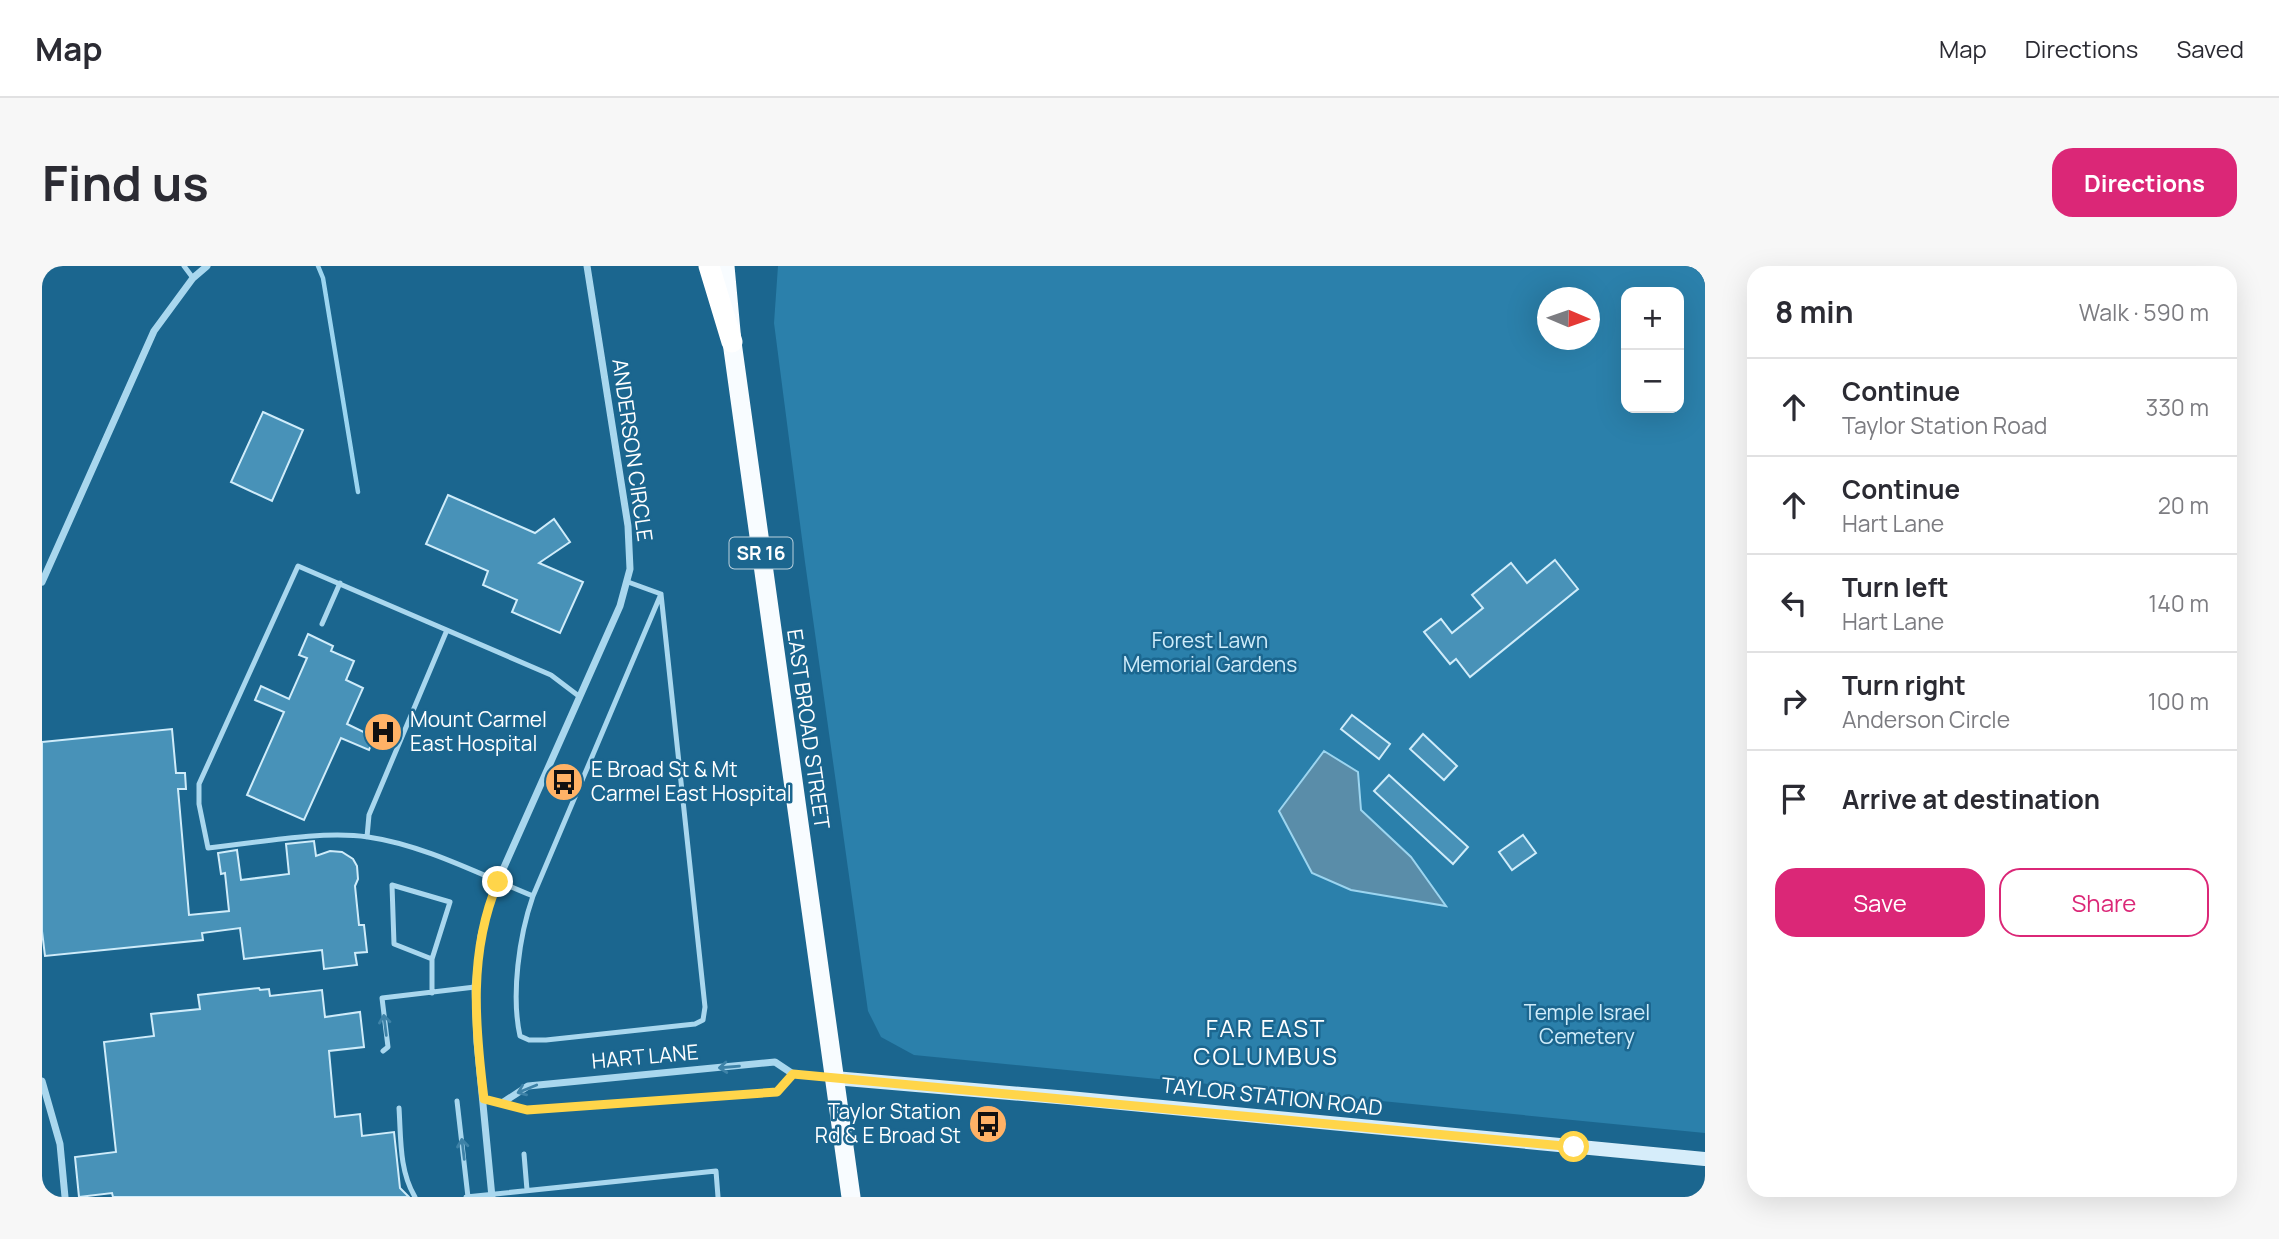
<!DOCTYPE html>
<meta charset="utf-8">
<style>
:root{--surface:#fff;--page:#f7f7f7;--text:#2b2b33;--muted:#7c7c81;--line:#e1e1e2;--accent:#db2777}
body{margin:0;font-family:Manrope,sans-serif;background:var(--page);color:var(--text)}
.controls{position:absolute;right:21px;top:21px;display:grid;overflow:hidden;border-radius:14px;box-shadow:0 7px 28px #0002}
.controls button{width:63px;height:63px;display:grid;place-items:center;padding:0;border:0;border-bottom:2px solid var(--line);background:var(--surface);color:var(--text);font:35px sans-serif}
.compass{position:absolute;left:1495px;top:21px;width:63px;height:63px;border-radius:50%;background:var(--surface);box-shadow:0 7px 28px #0002;rotate:92deg}
.stop{position:absolute;width:21px;height:21px;margin:-16px;border:5px solid #ffd54a;border-radius:50%;background:#fff}
.stop.end{background:#ffd54a;border-color:#fff;box-shadow:0 2px 7px #0008}
.list{margin:0;padding:0;list-style:none}
h2{display:flex;justify-content:space-between;align-items:center;height:91px;margin:0;padding:0 28px;font-size:30px}
h2 small{font-size:23px;font-weight:400;color:var(--muted)}
.list li{display:grid;grid-template-columns:46px 1fr auto;gap:21px;align-items:center;box-sizing:border-box;height:98px;padding:0 28px;border-top:2px solid var(--line)}
.list b{display:block;font-size:26px;white-space:nowrap}
.list p{margin:0;font-size:23px;white-space:nowrap;color:var(--muted)}
.list em{font-size:23px;font-style:normal;color:var(--muted)}
.actions{display:flex;gap:14px;padding:21px 28px}
.actions a{flex:1;padding:16px 0;border:2px solid var(--accent);border-radius:21px;text-align:center;font-size:24px;color:var(--accent)}
.actions .main{background:var(--accent);color:#fff}
.icon{flex:none;width:38px;height:38px;fill:none;stroke:currentColor;stroke-width:2;stroke-linecap:round;stroke-linejoin:round}
.map{position:relative;flex:none;width:1663px;height:931px;overflow:hidden;border-radius:21px}
header{display:flex;align-items:center;gap:42px;box-sizing:border-box;height:98px;padding:0 35px;background:var(--surface);border-bottom:2px solid var(--line)}
header strong{font-size:33px}
nav{display:flex;gap:38px;margin-inline-start:auto;font-size:24px}
.intro{display:flex;align-items:center;justify-content:space-between;box-sizing:border-box;height:168px;padding:0 42px}
h1{margin:0;font-size:49px}
.button{padding:18px 32px;border-radius:21px;background:var(--accent);color:#fff;font-size:24px;font-weight:700}
main{display:flex;gap:42px;padding:0 42px}
aside{flex:1;background:var(--surface);border-radius:21px;box-shadow:0 7px 28px #0002}
.map>svg:first-child{display:block}
</style>
<header>
<strong>Map</strong>
<nav><a>Map</a><a>Directions</a><a>Saved</a></nav>
</header>
<div class="intro"><h1>Find us</h1><a class="button">Directions</a></div>
<main>
<div class="map">
<svg width="1663" height="931" viewBox="0 0 1663 931">
<rect width="100%" height="100%" fill="#1b668f"/>
<path fill="#2b80ab" fill-rule="evenodd" d="M736,0H1663V867L872,789L839,771L826,745L763,296L732,57ZM1584,26H1637V142H1584ZM1506,32H1548V74H1506Z"/>
<path fill="#5a8da9" stroke="#9cd5f0" stroke-width="2" d="M1282,485L1316,506L1319,544L1369,591L1404,640L1309,624L1270,607L1237,545Z"/>
<g fill="none" stroke-linecap="round" stroke-linejoin="round">
<path stroke="#9cd5f0" stroke-width="4.5" d="M276,0L281,12L316,226"/>
</g>
<path fill="#4892b8" stroke="#cfecfa" stroke-width="2" d="M221,146L261,164L230,235L189,216Z
M406,229L493,267L512,253L528,276L497,297L541,316L518,367L470,346L475,334L441,319L446,305L384,278Z
M1513,294L1536,323L1428,411L1414,393L1408,398L1382,366L1399,353L1410,367L1441,342L1430,329L1469,297L1485,317Z
M266,368L291,380L289,385L312,395L304,414L321,422L305,458L332,471L327,484L299,472L262,554L205,529L242,446L213,434L219,420L247,433L265,392L257,389Z
M1310,449L1348,478L1337,493L1299,463Z
M130,463L134,507H143L144,523H136L147,649L187,645L183,607L179,608L176,587L195,584L199,614L247,608L244,578L272,575L274,590L288,585L300,586L311,593L315,600L316,613L313,620L317,659H322L325,686L313,687L315,699L282,703L280,684L202,693L198,662L160,667L161,674L3,690L0,665V476Z
M1381,468L1415,500L1402,514L1368,483Z
M1347,509L1426,581L1411,598L1332,525Z
M1481,569L1494,587L1470,604L1457,586Z
M217,722L218,724L227,723L228,730L280,724L283,751L318,746L322,781L287,785L293,851L318,848L320,870L352,866L358,922L367,931H71L70,927L37,931L33,891L74,886L62,776L112,770L109,748L158,743L156,729Z"/>
<g fill="none" stroke-linecap="round" stroke-linejoin="round">
<path stroke="#a9d7ee" stroke-width="5" d="M142,0L151,12
M280,358L298,317
M538,431L509,409L256,300L157,518V538L166,582C213,577 280,564 326,571C382,579 439,609 491,630L619,328L586,316
M325,571L327,549L405,364
M491,630C477,670 469,729 478,770L487,774H504L653,758L661,754L663,741L619,328
M390,727V693L408,636L350,619L352,678L390,693
M341,785L346,781L340,732L433,721
M415,835L426,931
M357,842C359,871 357,905 373,931
M482,888L485,924
M424,931L674,905L676,931"/>
<path stroke="#a9d7ee" stroke-width="7" d="M0,316L112,65L151,12L165,0
M0,815L18,878L23,931
M442,833L485,844L735,826L751,808
M460,837L486,820L733,796L751,808L791,812
M450,931L435,776L433,721L439,670L451,626L578,340L588,303L586,260L545,0"/>
<path stroke="#d6edfa" stroke-width="14" d="M792,812L1027,832L1663,893"/>
<path stroke="#f8fcff" stroke-width="19" d="M683,0L690,76L809,931"/>
<path stroke="#fff" stroke-width="21" d="M667,0L690,76"/>
</g>
<defs><path id="oneway-shaft" d="M-6 0H5M1.5-3L5.5 0L1.5 3" fill="none" stroke-width="1.6" stroke-linecap="round" stroke-linejoin="round" transform="scale(1.75)"/></defs>
<g stroke="#3e82a7">
<use href="#oneway-shaft" transform="translate(343 759) rotate(-97)"/>
<use href="#oneway-shaft" transform="translate(687 801) rotate(175)"/>
<use href="#oneway-shaft" transform="translate(485 823) rotate(158)"/>
<use href="#oneway-shaft" transform="translate(421 883) rotate(-97)"/>
</g>
<g fill="none" stroke-linecap="round" stroke-linejoin="round">
<path stroke="#ffd54a" stroke-width="9" d="M456,616C426,686 433,760 442,833L485,844L735,826L751,808L1532,881"/>
</g>
<defs>
<symbol id="hospital-disc" viewBox="-11 -11 22 22"><circle r="9.5" fill="#ffb266" stroke="#1b668f"/><path d="M-5-5h3v3.5h4V-5h3V5h-3V1.5h-4V5h-3Z" fill="#111"/></symbol>
<symbol id="bus-disc" viewBox="-11 -11 22 22"><circle r="9.5" fill="#ffb266" stroke="#1b668f"/><path d="M-5-6H5V4H4V6H2V4H-2V6H-4V4H-5ZM-3.5-4V0h7V-4ZM-3.5 1.2v1.5H-2V1.2ZM2 1.2v1.5H3.5V1.2Z" fill="#111"/></symbol>
</defs>
<g fill-rule="evenodd">
<use href="#hospital-disc" x="319" y="444" width="44" height="44"/>
<use href="#bus-disc" x="500" y="494" width="44" height="44"/>
<use href="#bus-disc" x="924" y="836" width="44" height="44"/>
</g>
<g text-anchor="middle" stroke-width="5" stroke-linejoin="round" paint-order="stroke">
<rect fill="#1b668f" stroke="#bbd1dd" stroke-width="2" x="687.5" y="271.5" width="63" height="31" rx="5"/>
<g font-size="19" font-weight="bold" fill="#fff">
<text x="719" y="294">SR 16</text>
</g>
<g font-size="21" fill="#fff" stroke="#1b668f">
<text transform="translate(590 184) rotate(82)" y="7">ANDERSON CIRCLE</text>
<text transform="translate(766 463) rotate(82)" y="7">EAST BROAD STREET</text>
<text transform="translate(603 791) rotate(-5)" y="7">HART LANE</text>
<text transform="translate(1230 831) rotate(6)" y="7">TAYLOR STATION ROAD</text>
</g>
<g font-size="21" fill="#cfecfa" stroke="#1b668f">
<text x="1168" y="382">Forest Lawn<tspan x="1168" dy="24">Memorial Gardens</tspan></text>
<text x="1545" y="754">Temple Israel<tspan x="1545" dy="24">Cemetery</tspan></text>
</g>
<g font-size="21" fill="#fff" stroke="#1b668f" text-anchor="start">
<text x="368" y="461">Mount Carmel<tspan x="368" dy="24">East Hospital</tspan></text>
<text x="549" y="511">E Broad St &amp; Mt<tspan x="549" dy="24">Carmel East Hospital</tspan></text>
<text x="919" y="853" text-anchor="end">Taylor Station<tspan x="919" dy="24">Rd &amp; E Broad St</tspan></text>
</g>
<g font-size="24" letter-spacing="2" fill="#fff" stroke="#1b668f">
<text x="1224" y="771">FAR EAST<tspan x="1224" dy="28">COLUMBUS</tspan></text>
</g>
</g>
</svg>
<div class="controls">
<button>+</button>
<button>−</button>
</div>
<svg class="compass" viewBox="-18 -18 36 36"><path d="M0-13l5 13h-10z" fill="#e53935"/><path d="M0 13l5-13h-10z" fill="#7c7c81"/></svg>
<div class="stop" style="left:1532px;top:881px"></div>
<div class="stop end" style="left:456px;top:616px"></div>
</div>
<aside>
<h2>8 min<small>Walk · 590 m</small></h2>
<ul class="list">
<li><svg class="icon" aria-label="ahead" viewBox="0 0 24 24"><path d="M12 20V5M6 11l6-6 6 6"/></svg><div><b>Continue</b><p>Taylor Station Road</p></div><em>330 m</em></li>
<li><svg class="icon" aria-label="ahead" viewBox="0 0 24 24"><path d="M12 20V5M6 11l6-6 6 6"/></svg><div><b>Continue</b><p>Hart Lane</p></div><em>20 m</em></li>
<li><svg class="icon" aria-label="left" viewBox="0 0 24 24"><path d="M17 20v-9H6M10 6l-5 5 5 5"/></svg><div><b>Turn left</b><p>Hart Lane</p></div><em>140 m</em></li>
<li><svg class="icon" aria-label="right" viewBox="0 0 24 24"><path d="M7 20v-9h11M14 6l5 5-5 5"/></svg><div><b>Turn right</b><p>Anderson Circle</p></div><em>100 m</em></li>
<li><svg class="icon" aria-label="arrive" viewBox="0 0 24 24"><path d="M6 21V4h12l-3 4 3 4H6"/></svg><div><b>Arrive at destination</b></div></li>
</ul>
<div class="actions"><a class="main">Save</a><a>Share</a></div>
</aside>
</main>
